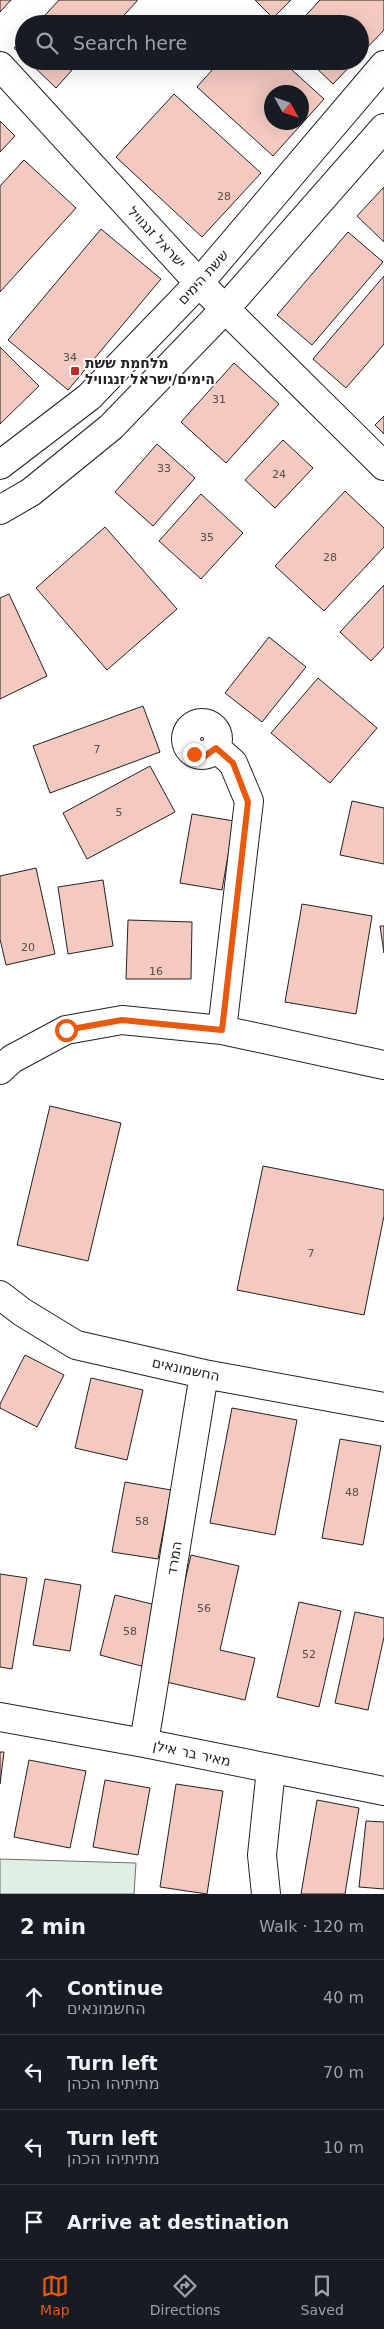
<!DOCTYPE html>
<meta charset="utf-8">
<style>
:root{--surface:#171b24;--page:#20242c;--text:#f1f3f6;--muted:#9ea1a6;--line:#363941;--accent:#ea580c}
body{margin:0;font-family:"DejaVu Sans","Noto Sans Hebrew",sans-serif;background:var(--page);color:var(--text)}
.compass{position:absolute;left:264px;top:85px;width:45px;height:45px;border-radius:50%;background:var(--surface);box-shadow:0 5px 20px #0002;rotate:130deg}
.stop{position:absolute;width:15px;height:15px;margin:-11px;border:4px solid #ea580c;border-radius:50%;background:#fff}
.stop.end{background:#ea580c;border-color:#fff;box-shadow:0 1px 5px #0008}
.list{margin:0;padding:0;list-style:none}
h2{display:flex;justify-content:space-between;align-items:center;height:65px;margin:0;padding:0 20px;font-size:21px}
h2 small{font-size:16px;font-weight:400;color:var(--muted)}
.list li{display:grid;grid-template-columns:32px 1fr auto;gap:15px;align-items:center;box-sizing:border-box;height:75px;padding:0 20px;border-top:1px solid var(--line)}
.list b{display:block;font-size:19px;white-space:nowrap}
.list p{margin:0;font-size:16px;white-space:nowrap;color:var(--muted)}
.list em{font-size:16px;font-style:normal;color:var(--muted)}
.icon{flex:none;width:28px;height:28px;fill:none;stroke:currentColor;stroke-width:2;stroke-linecap:round;stroke-linejoin:round}
.map{position:relative;flex:none;width:384px;height:1894px;overflow:hidden}
.search{position:absolute;background:var(--surface);box-shadow:0 5px 20px #0002;left:15px;right:15px;top:15px;height:55px;display:flex;align-items:center;gap:12px;box-sizing:border-box;padding:0 18px;border-radius:28px;color:var(--muted);font-size:19px}
.sheet{height:365px;background:var(--surface)}
nav{display:flex;justify-content:space-around;align-items:center;box-sizing:border-box;height:70px;border-top:1px solid var(--line);background:var(--surface);font-size:14px;color:var(--muted)}
nav a{display:grid;justify-items:center;gap:2px}
nav .on{color:var(--accent)}
.map>svg:first-child{display:block}
</style>
<div class="map">
<svg width="384" height="1894" viewBox="0 0 384 1894">
<rect width="100%" height="100%" fill="#fff"/>
<path fill="#e0efe3" stroke="#6f6f6f" d="M0,1859L136,1863L134,1894H0Z"/>
<path fill="#f3c9c0" stroke="#222" fill-rule="evenodd" d="M0,0H11L0,12Z
M59,0H137V1L116,24H37Z
M255,0H291L273,18Z
M320,0H384V30L360,55V24H298Z
M24,38V58L14,48Z
M28,61H80L56,88Z
M220,61H282L324,99L273,156L197,87ZM272,92H302V122H272Z
M309,61H355L333,84Z
M174,94L261,173L202,237L116,157Z
M0,121L15,136L0,152Z
M24,160L76,208L0,292V186Z
M384,187V242L357,216Z
M101,229L161,279L68,390L8,340Z
M348,232L383,262L312,345L277,315Z
M384,276V344L346,388L313,359Z
M0,347L39,386L0,424Z
M234,363L279,404L226,463L181,422Z
M384,416V434L375,425Z
M283,440L313,468L275,508L245,480Z
M157,444L195,478L153,526L115,492Z
M345,491L384,528V547L324,611L275,566Z
M201,494L243,533L201,579L159,541Z
M105,527L177,609L107,670L36,588Z
M384,585V647L371,661L340,632Z
M9,594L47,676L0,699V598Z
M269,637L306,667L262,722L225,693Z
M318,678L377,728L330,783L271,733Z
M143,706L160,752L50,793L33,746Z
M150,766L175,812L87,859L63,813Z
M352,801L384,808V864L340,855Z
M192,814L234,821L222,890L180,883Z
M36,868L55,954L6,965L0,939V876Z
M103,880L113,946L68,954L58,887Z
M302,904L372,916L356,1014L285,1002Z
M128,920L192,922L191,979H126Z
M380,926H384V953Z
M50,1106L121,1123L88,1261L17,1245Z
M263,1166L384,1190V1216L364,1315L237,1290Z
M25,1355L64,1375L37,1427L0,1408V1404Z
M91,1378L143,1390L127,1460L75,1448Z
M232,1408L297,1420L275,1535L210,1523Z
M340,1439L381,1446L363,1545L322,1538Z
M125,1482L171,1490L158,1559L112,1552Z
M191,1555L239,1566L220,1650L255,1658L245,1700L162,1681Z
M0,1574L27,1578L12,1669L0,1667Z
M45,1579L81,1585L70,1651L33,1645Z
M115,1595L160,1606L145,1667L100,1655Z
M299,1602L341,1611L319,1707L277,1697Z
M355,1612L384,1618V1637L368,1710L335,1703Z
M0,1752H4L0,1784Z
M29,1760L86,1771L70,1848L14,1837Z
M105,1780L150,1788L138,1855L93,1847Z
M176,1784L223,1791L207,1894L160,1887Z
M317,1800L359,1808L345,1894H301Z
M366,1821L384,1822V1889L359,1887Z"/>
<g fill="none" stroke-linecap="round" stroke-linejoin="round">
<defs>
<path id="minor" d="M0,66L199,283L384,466
M0,465L89,397L199,283L384,65
M0,510L31,492L111,427L225,309L384,128
M186 739a16 16 0 1 1 32 0a16 16 0 1 1-32 0Z
M216,748L233,763L249,801L222,1030
M0,1070L12,1059L66,1030L122,1020L222,1030L384,1065
M0,1295L22,1312L76,1345L204,1374L384,1407
M0,1717L144,1743L384,1791
M144,1743L204,1374
M266,1894L262,1855L271,1769"/>
</defs>
<use href="#minor" stroke="#222" stroke-width="30"/>
<use href="#minor" stroke="#fff" stroke-width="28"/>
</g>
<g fill="none" stroke-linecap="round" stroke-linejoin="round">
<path stroke="#ea580c" stroke-width="6" d="M66,1030L122,1020L222,1030L248,802L233,763L216,748L205,756L194,754"/>
</g>
<rect fill="#c62828" stroke="#fff" stroke-width="2" x="70" y="366" width="10" height="10" rx="2.5"/>
<g text-anchor="middle" stroke-width="4" stroke-linejoin="round" paint-order="stroke">
<g font-size="11" fill="#564c4a">
<text x="224" y="200">28</text>
<text x="70" y="361">34</text>
<text x="219" y="403">31</text>
<text x="164" y="472">33</text>
<text x="279" y="478">24</text>
<text x="207" y="541">35</text>
<text x="330" y="561">28</text>
<text x="97" y="753">7</text>
<text x="119" y="816">5</text>
<text x="28" y="951">20</text>
<text x="156" y="975">16</text>
<text x="311" y="1257">7</text>
<text x="352" y="1496">48</text>
<text x="142" y="1525">58</text>
<text x="204" y="1612">56</text>
<text x="130" y="1635">58</text>
<text x="309" y="1658">52</text>
</g>
<g font-size="14" fill="#222" stroke="#fff">
<text transform="translate(157 237) rotate(47)" y="5">ישראל זנגוויל</text>
<text transform="translate(203 277) rotate(-48)" y="5">ששת הימים</text>
<text transform="translate(186 1369) rotate(12)" y="5">החשמונאים</text>
<text transform="translate(174 1558) rotate(-81)" y="5">המרד</text>
<text transform="translate(192 1753) rotate(12)" y="5">מאיר בר אילן</text>
</g>
<g font-size="14" font-weight="bold" fill="#222" stroke="#fff" text-anchor="start">
<text x="85" y="368">מלחמת ששת<tspan x="85" dy="16">הימים/ישראל זנגוויל</tspan></text>
</g>
</g>
</svg>
<svg class="compass" viewBox="-18 -18 36 36"><path d="M0-13l5 13h-10z" fill="#e53935"/><path d="M0 13l5-13h-10z" fill="#9ea1a6"/></svg>
<div class="stop" style="left:66px;top:1030px"></div>
<div class="stop end" style="left:194px;top:754px"></div>
<div class="search"><svg class="icon" aria-label="search" viewBox="0 0 24 24"><circle cx="10" cy="10" r="6"/><path d="M15 15l6 6"/></svg>Search here</div>
</div>
<section class="sheet">
<h2>2 min<small>Walk · 120 m</small></h2>
<ul class="list">
<li><svg class="icon" aria-label="ahead" viewBox="0 0 24 24"><path d="M12 20V5M6 11l6-6 6 6"/></svg><div><b>Continue</b><p>החשמונאים</p></div><em>40 m</em></li>
<li><svg class="icon" aria-label="left" viewBox="0 0 24 24"><path d="M17 20v-9H6M10 6l-5 5 5 5"/></svg><div><b>Turn left</b><p>מתיתיהו הכהן</p></div><em>70 m</em></li>
<li><svg class="icon" aria-label="left" viewBox="0 0 24 24"><path d="M17 20v-9H6M10 6l-5 5 5 5"/></svg><div><b>Turn left</b><p>מתיתיהו הכהן</p></div><em>10 m</em></li>
<li><svg class="icon" aria-label="arrive" viewBox="0 0 24 24"><path d="M6 21V4h12l-3 4 3 4H6"/></svg><div><b>Arrive at destination</b></div></li>
</ul>
</section>
<nav>
<a class="on"><svg class="icon" aria-label="map" viewBox="0 0 24 24"><path d="M3 6l6-2 6 2 6-2v14l-6 2-6-2-6 2zM9 4v14M15 6v14"/></svg>Map</a>
<a><svg class="icon" aria-label="directions" viewBox="0 0 24 24"><path d="M12 3l9 9-9 9-9-9zM9 14v-3h6M13 9l2 2-2 2"/></svg>Directions</a>
<a><svg class="icon" aria-label="saved" viewBox="0 0 24 24"><path d="M7 4h10v16l-5-4-5 4z"/></svg>Saved</a>
</nav>
